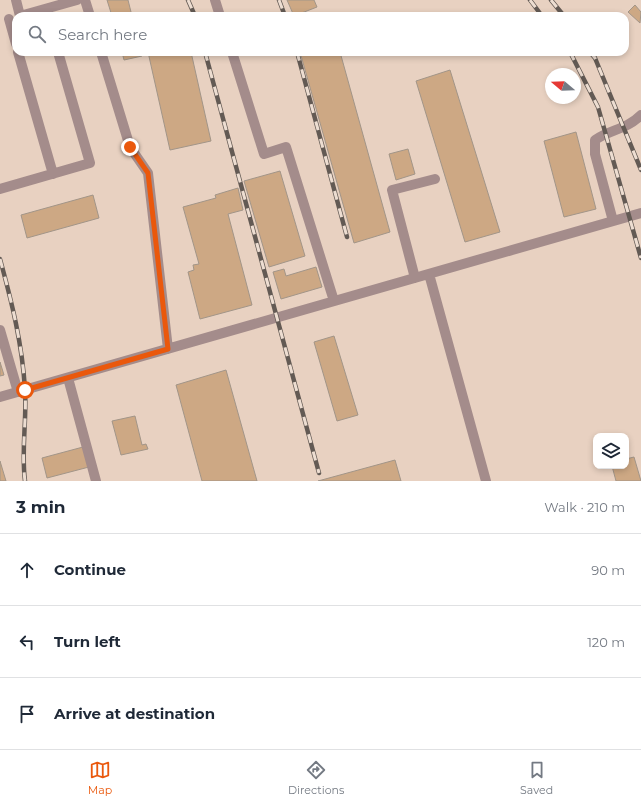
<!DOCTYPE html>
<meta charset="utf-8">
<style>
:root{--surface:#fff;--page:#f2f2f3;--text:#1f2937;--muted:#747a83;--line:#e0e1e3;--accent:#ea580c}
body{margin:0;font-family:Montserrat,sans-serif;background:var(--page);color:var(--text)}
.controls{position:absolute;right:12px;bottom:12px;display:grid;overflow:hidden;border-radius:8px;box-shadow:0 2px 6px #0003}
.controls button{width:36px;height:36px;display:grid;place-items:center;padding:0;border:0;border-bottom:1px solid var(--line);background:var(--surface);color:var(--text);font:20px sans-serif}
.compass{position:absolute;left:545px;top:68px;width:36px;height:36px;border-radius:50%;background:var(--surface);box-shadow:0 2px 6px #0003;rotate:289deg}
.stop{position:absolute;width:12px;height:12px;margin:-9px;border:3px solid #ea580c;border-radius:50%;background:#fff}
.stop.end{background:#ea580c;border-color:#fff;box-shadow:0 1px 4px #0008}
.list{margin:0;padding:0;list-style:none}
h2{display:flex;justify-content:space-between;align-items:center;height:52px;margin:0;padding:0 16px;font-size:17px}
h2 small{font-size:13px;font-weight:400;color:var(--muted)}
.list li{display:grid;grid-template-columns:26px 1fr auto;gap:12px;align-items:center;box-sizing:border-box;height:72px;padding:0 16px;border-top:1px solid var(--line)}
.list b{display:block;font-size:15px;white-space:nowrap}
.list em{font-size:13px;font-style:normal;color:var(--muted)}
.icon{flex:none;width:22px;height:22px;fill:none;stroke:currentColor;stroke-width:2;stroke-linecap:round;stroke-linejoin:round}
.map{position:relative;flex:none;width:641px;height:481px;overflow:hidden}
.search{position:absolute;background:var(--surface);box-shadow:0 2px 6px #0003;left:12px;right:12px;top:12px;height:44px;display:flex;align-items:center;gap:10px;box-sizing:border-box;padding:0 14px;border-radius:12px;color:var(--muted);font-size:15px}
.sheet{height:268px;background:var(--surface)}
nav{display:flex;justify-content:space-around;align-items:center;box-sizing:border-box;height:56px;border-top:1px solid var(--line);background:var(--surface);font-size:11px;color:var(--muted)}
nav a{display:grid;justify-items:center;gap:2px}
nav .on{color:var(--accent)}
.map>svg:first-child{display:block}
</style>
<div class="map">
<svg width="641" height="481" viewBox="0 0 641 481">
<rect width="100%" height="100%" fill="#edddd1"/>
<path fill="#e8d1c1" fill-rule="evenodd" d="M0,0H641V481H0ZM16,16H625V52H16ZM551,74H575V98H551ZM596,436H626V466H596Z"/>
<path fill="#cda884" stroke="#a29588" d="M107,0H128L132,16H112Z
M287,0H314L317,7L294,16Z
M635,5L641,12L640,23L628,12Z
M122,52H141L142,56L124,60Z
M148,52H191L211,141L170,150Z
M300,52H340L390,232L354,243Z
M450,70L500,232L465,242L416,81Z
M576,132L596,209L564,217L544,141Z
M408,149L415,174L396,180L389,154Z
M280,171L305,256L269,267L244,181Z
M238,188L243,210L228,214L252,305L200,319L188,272L194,270L193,265L199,264L183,207L216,198L215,195Z
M93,195L99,218L27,238L21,215Z
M316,267L322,287L281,299L273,272L284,269L286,276Z
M334,336L358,415L337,421L314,342Z
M0,362L4,375L0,376Z
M226,370L257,481H202L176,385Z
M135,416L142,445L146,444L148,449L121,455L112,421Z
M83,447L89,467L47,478L42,458Z
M634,457L641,481H616L612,466H626V459Z
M395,460L401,481H318Z
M0,461L6,481H0Z"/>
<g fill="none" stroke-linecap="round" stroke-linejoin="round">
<path stroke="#a48c8b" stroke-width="10" d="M16,0L20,16
M85,0L90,16
M215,0L220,16
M20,16L77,0
M9,19L16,44
M18,52L53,174
M101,52L130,147L148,173L168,349
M232,52L264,154L286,147L334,301
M0,189L90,163L58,52
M613,221L595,154V140C611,129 626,130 641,115
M429,274L486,481
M415,278L392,190L435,179
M0,330L18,392
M68,378L96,481
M0,397L641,213"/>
<defs>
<path id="rail" d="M188,0L195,16
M279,0L285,16
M530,0L542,16
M551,0L564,16
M205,52L319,473
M297,52L347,237
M570,52L598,107L641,258
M590,52L595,58L641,170
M0,259C12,303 22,343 25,389C27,420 21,450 25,481"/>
</defs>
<use href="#rail" stroke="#635a54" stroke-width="4.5"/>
<use href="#rail" stroke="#edddd1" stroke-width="3" stroke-dasharray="9" stroke-linecap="butt"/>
</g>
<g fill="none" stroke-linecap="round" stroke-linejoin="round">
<path stroke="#ea580c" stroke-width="5" d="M25,390L168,349L148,173L130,147"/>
</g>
</svg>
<div class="controls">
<button><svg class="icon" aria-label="layers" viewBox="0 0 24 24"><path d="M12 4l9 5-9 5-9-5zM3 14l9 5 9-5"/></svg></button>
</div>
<svg class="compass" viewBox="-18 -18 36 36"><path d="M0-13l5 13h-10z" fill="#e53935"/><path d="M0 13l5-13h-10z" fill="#747a83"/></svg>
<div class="stop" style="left:25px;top:390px"></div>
<div class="stop end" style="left:130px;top:147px"></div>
<div class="search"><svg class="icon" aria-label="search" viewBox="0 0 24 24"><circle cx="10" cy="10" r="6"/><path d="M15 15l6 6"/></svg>Search here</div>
</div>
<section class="sheet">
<h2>3 min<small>Walk · 210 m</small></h2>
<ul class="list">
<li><svg class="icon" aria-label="ahead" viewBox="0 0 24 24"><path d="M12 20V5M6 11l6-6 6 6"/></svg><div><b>Continue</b></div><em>90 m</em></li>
<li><svg class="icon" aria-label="left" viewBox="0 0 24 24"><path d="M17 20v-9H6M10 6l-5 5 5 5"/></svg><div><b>Turn left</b></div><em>120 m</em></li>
<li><svg class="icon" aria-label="arrive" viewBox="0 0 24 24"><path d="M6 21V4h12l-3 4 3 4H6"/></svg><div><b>Arrive at destination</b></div></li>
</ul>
</section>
<nav>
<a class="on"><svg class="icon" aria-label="map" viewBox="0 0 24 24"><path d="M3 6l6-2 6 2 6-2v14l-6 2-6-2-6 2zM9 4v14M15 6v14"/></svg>Map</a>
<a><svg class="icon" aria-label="directions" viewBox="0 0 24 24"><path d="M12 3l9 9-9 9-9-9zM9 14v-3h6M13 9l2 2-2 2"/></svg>Directions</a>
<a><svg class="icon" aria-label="saved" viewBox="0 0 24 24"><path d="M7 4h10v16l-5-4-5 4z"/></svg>Saved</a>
</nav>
